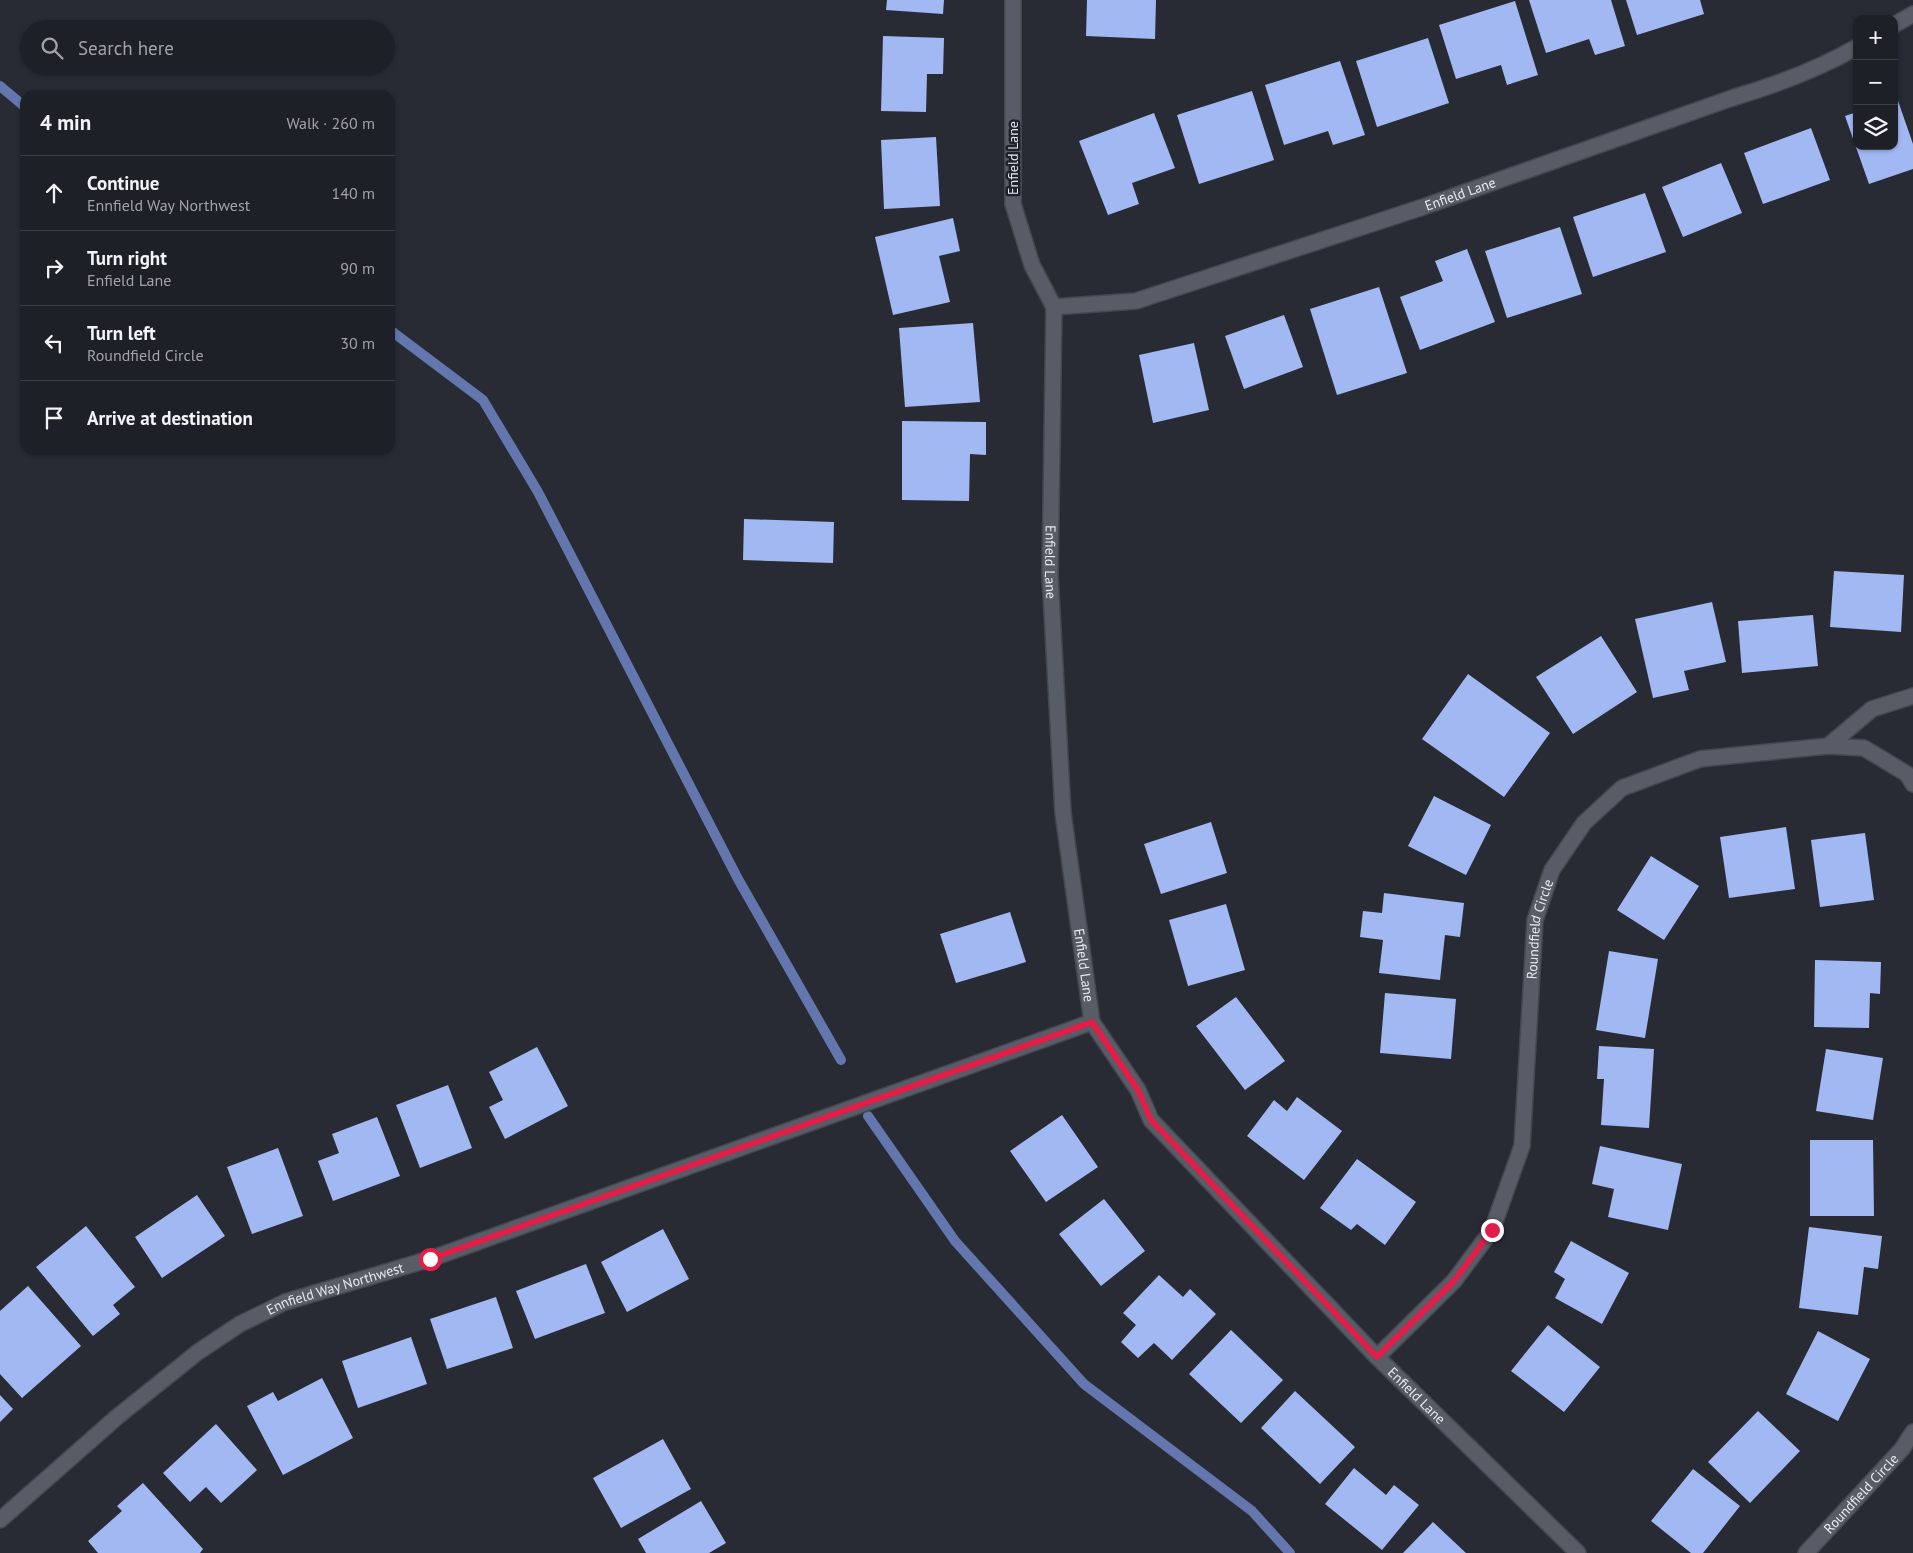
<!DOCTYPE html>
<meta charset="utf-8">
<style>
:root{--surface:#1e2027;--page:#2b2d33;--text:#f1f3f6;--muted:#a1a3a7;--line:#3c3e44}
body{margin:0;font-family:"PT Sans",sans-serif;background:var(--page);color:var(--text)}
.controls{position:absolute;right:15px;top:15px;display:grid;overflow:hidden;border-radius:10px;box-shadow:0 1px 4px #0004}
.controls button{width:45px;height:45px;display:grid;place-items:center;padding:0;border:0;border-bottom:1px solid var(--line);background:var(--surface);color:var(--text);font:25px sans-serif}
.stop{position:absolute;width:15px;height:15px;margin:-11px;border:4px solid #e11d48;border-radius:50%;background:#fff}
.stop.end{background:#e11d48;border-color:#fff;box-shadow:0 1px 5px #0008}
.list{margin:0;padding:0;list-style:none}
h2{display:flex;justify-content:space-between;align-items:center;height:65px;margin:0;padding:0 20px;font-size:21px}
h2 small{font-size:16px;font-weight:400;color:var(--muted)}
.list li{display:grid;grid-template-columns:32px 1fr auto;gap:15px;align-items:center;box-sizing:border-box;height:75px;padding:0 20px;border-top:1px solid var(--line)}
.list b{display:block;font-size:19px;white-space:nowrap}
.list p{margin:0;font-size:16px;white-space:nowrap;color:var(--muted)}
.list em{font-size:16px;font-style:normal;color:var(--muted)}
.icon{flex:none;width:28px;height:28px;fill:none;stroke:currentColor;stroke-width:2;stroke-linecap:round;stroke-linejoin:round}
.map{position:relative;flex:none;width:1913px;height:1553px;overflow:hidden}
.search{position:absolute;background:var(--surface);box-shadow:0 1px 4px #0004;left:20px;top:20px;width:375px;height:55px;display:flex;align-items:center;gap:12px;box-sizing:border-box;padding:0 18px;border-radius:28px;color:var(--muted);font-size:19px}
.panel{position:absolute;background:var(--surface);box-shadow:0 1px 4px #0004;left:20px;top:90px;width:375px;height:365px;border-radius:15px}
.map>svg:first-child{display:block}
</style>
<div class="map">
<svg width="1913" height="1553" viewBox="0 0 1913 1553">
<rect width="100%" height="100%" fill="#282b34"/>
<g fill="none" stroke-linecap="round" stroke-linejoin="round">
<path stroke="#6377ae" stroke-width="10" d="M0,86L25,107
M390,330L483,400L538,492L738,879L841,1060
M868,1116L955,1241L1084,1384L1252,1511L1290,1553"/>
</g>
<path fill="#a2b8f3" d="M887,0H944L943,14L886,10Z
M1087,0H1156L1155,39L1086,36Z
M1529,0H1611L1625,46L1595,55L1589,39L1546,53Z
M1626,0H1700L1704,14L1637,35Z
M1515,1L1538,75L1507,85L1501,65L1456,79L1439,25Z
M883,36L944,38L943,74H927L926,112L881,111Z
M1428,38L1449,103L1377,127L1356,61Z
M1340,61L1365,135L1333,145L1328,131L1284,145L1265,85Z
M1252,91L1274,160L1199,184L1177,115Z
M1897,98L1913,144V169L1869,184L1845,116L1857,112V146H1894V99Z
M1154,113L1175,168L1132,183L1139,204L1108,215L1079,141Z
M1811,128L1830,180L1763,204L1744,153Z
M936,137L940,206L884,209L881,140Z
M1721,163L1742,213L1683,237L1662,187Z
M1645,193L1666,252L1593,277L1573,217Z
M953,218L960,251L939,256L950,302L893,315L875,237Z
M1560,227L1582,294L1507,318L1485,251Z
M1467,249L1495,322L1420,350L1400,297L1443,281L1435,261Z
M1379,287L1407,373L1337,395L1310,309Z
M1284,315L1303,367L1244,389L1225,336Z
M973,323L980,402L905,407L899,328Z
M1194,343L1209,410L1153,423L1139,355Z
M902,421L986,422V455L970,454L969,501L902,500Z
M744,519L834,522L833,563L743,560Z
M1834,571L1904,575L1901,632L1830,627Z
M1712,602L1726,662L1684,671L1689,690L1653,698L1635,619Z
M1813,615L1818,666L1742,673L1738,621Z
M1601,636L1637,692L1573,734L1536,677Z
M1468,674L1550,733L1504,797L1422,739Z
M1434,796L1491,825L1466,875L1408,846Z
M1211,822L1227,873L1161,894L1144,844Z
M1786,827L1795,889L1729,898L1720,837Z
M1865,833L1874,900L1820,907L1811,840Z
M1651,856L1699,886L1664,940L1617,910Z
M1384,893L1464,903L1460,937L1445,935L1440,980L1379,973L1383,940L1360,937L1363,911L1382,913Z
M1226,904L1245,970L1188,986L1169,920Z
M1010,912L1026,962L956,983L940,934Z
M1609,951L1658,959L1645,1038L1596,1030Z
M1815,960L1881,962L1880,994L1870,993L1869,1028L1814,1027Z
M1385,993L1456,999L1451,1059L1380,1053Z
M1236,997L1285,1061L1245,1090L1196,1026Z
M1599,1046L1654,1049L1649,1128L1601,1125L1604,1079H1597Z
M537,1047L568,1106L505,1139L489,1107L503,1100L489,1072Z
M1826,1049L1883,1058L1873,1120L1816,1111Z
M448,1085L472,1148L420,1168L396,1105Z
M1297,1097L1342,1131L1304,1180L1247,1136L1274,1100L1287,1111Z
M1062,1115L1098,1167L1046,1202L1010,1151Z
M377,1117L400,1176L333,1201L318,1161L339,1153L332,1134Z
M1810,1140H1873L1874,1216H1810Z
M1600,1146L1682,1164L1668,1230L1608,1217L1614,1189L1592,1184Z
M278,1148L303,1216L252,1234L227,1167Z
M1357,1159L1416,1202L1385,1245L1357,1224L1351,1230L1320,1208Z
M197,1195L225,1236L162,1278L135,1237Z
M1104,1199L1145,1251L1101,1286L1059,1234Z
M86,1226L135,1287L113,1305L120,1314L93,1336L36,1267Z
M1809,1227L1882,1236L1878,1269L1864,1267L1858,1315L1799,1308Z
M663,1229L689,1279L627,1312L601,1262Z
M1571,1241L1629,1273L1602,1324L1555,1298L1565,1279L1554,1272Z
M586,1264L605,1313L535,1339L516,1291Z
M1159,1275L1183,1297L1190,1289L1216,1314L1172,1360L1154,1343L1138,1358L1121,1342L1136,1325L1123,1313Z
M28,1286L81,1346L22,1398L0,1374V1311Z
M496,1297L513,1348L447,1369L430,1319Z
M1548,1325L1600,1367L1564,1412L1511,1371Z
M1231,1330L1283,1380L1241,1423L1189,1374Z
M1818,1331L1870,1359L1838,1421L1786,1394Z
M411,1337L427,1384L358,1408L342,1361Z
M322,1378L353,1438L283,1475L247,1406L273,1392L278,1401Z
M1295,1391L1355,1447L1320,1484L1261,1428Z
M0,1395L13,1409L0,1422Z
M1758,1411L1800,1451L1750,1503L1708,1462Z
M216,1424L257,1470L221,1503L206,1487L190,1502L163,1473Z
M663,1439L691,1489L621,1528L593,1478Z
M1354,1468L1386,1495L1394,1485L1419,1505L1382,1550L1325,1504Z
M1693,1469L1740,1506L1703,1553H1691L1651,1521Z
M143,1483L203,1549L200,1553H98L88,1541L122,1511L117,1506Z
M701,1501L726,1543L709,1553H646L638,1539Z
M1433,1522L1466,1553H1403Z"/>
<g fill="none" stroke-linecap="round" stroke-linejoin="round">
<defs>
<path id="lane" d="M1828,746L1872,709L1913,696"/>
<g id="street">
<path id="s1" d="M1013,0V204L1032,265L1054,307L1136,301L1423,207L1732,98C1776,85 1817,70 1857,47"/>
<path d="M1894,25L1913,14"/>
<path id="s2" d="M1054,307L1050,575L1063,813L1092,1022L1138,1090L1151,1120L1377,1357L1578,1553"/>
<path id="s3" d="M1377,1357L1454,1281L1492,1230L1522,1146L1535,920L1552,870L1584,823L1622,788L1700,759L1828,746L1864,748L1907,774L1913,784"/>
<path id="s4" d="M0,1520L117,1417L198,1352L240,1324L285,1302L430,1259L1092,1022"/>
<path id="s5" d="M1806,1553L1902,1449L1913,1432"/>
</g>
</defs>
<use href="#lane" stroke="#44474e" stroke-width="18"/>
<use href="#street" stroke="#44474e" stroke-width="18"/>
<use href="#lane" stroke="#585c66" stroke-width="15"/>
<use href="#street" stroke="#585c66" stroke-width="15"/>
</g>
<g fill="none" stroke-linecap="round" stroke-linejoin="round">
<path stroke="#e11d48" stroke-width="6" d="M430,1259L1092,1022L1138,1090L1151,1120L1377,1357L1454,1281L1492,1230"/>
</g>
<g text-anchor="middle" stroke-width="5" stroke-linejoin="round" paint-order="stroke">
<g font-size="14" fill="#e6e9ee" stroke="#1e222a">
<text transform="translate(1013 158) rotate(-90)" y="5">Enfield Lane</text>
<text dy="5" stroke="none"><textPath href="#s1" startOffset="739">Enfield Lane</textPath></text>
<text dy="5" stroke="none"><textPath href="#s2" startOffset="255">Enfield Lane</textPath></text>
<text dy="5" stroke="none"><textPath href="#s3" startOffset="479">Roundfield Circle</textPath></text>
<text dy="5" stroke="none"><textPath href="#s2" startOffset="660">Enfield Lane</textPath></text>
<text dy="5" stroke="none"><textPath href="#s4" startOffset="412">Ennfield Way Northwest</textPath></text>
<text dy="5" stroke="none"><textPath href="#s2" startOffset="1215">Enfield Lane</textPath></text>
<text dy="5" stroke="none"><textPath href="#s5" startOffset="81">Roundfield Circle</textPath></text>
</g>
</g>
</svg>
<div class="controls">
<button>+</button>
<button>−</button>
<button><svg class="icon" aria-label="layers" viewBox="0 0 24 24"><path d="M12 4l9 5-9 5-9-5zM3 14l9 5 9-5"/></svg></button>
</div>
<div class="stop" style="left:430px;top:1259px"></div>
<div class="stop end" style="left:1492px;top:1230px"></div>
<div class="search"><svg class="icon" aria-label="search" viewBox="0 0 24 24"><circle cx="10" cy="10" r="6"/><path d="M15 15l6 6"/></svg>Search here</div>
<section class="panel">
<h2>4 min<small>Walk · 260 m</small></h2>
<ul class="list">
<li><svg class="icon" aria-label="ahead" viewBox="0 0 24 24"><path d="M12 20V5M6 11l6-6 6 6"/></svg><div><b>Continue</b><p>Ennfield Way Northwest</p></div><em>140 m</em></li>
<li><svg class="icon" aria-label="right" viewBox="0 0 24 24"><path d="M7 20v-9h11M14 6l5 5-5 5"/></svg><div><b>Turn right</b><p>Enfield Lane</p></div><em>90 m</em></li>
<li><svg class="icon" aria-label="left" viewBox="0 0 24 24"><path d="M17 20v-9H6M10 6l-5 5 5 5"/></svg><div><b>Turn left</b><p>Roundfield Circle</p></div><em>30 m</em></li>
<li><svg class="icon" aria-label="arrive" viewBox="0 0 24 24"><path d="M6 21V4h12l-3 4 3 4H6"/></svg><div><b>Arrive at destination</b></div></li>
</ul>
</section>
</div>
